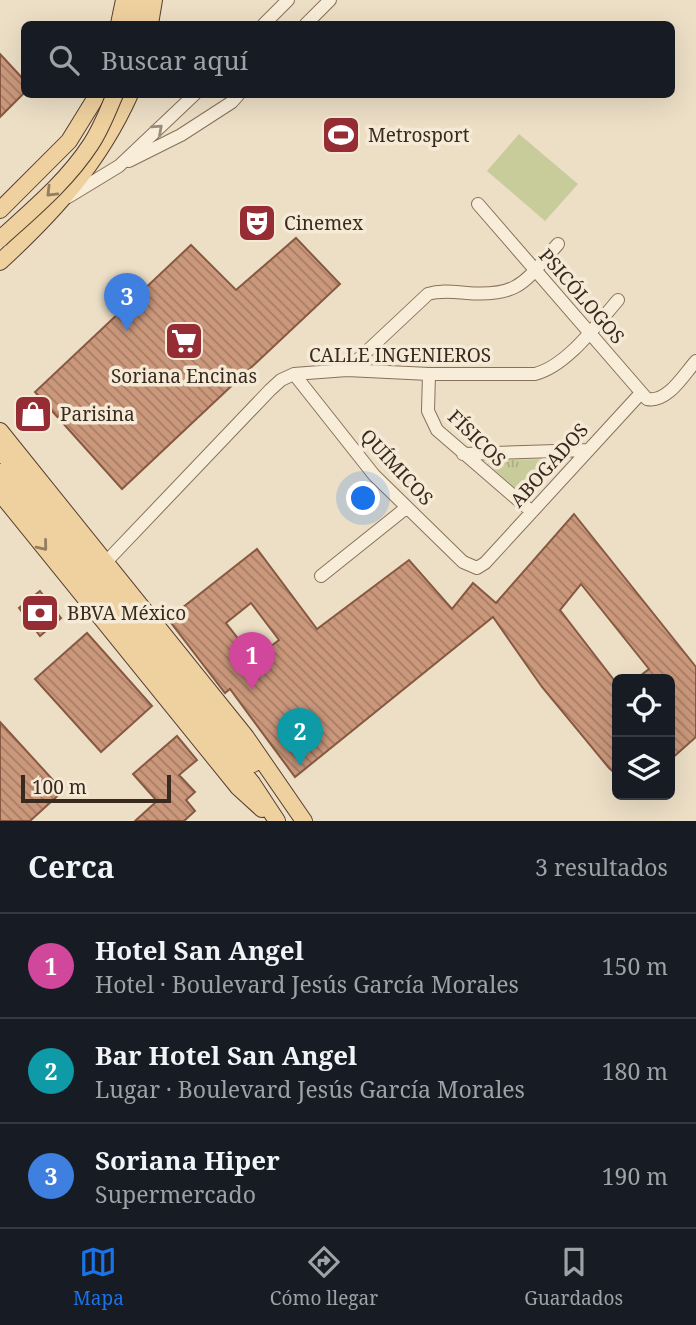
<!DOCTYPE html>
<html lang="es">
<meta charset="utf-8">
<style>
:root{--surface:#171b24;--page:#242831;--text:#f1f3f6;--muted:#9ea1a6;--line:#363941;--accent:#1a73e8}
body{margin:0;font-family:"Noto Serif",serif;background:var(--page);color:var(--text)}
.controls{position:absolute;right:21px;bottom:21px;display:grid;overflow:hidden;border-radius:10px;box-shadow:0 7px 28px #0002}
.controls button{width:63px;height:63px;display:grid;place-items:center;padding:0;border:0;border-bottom:2px solid var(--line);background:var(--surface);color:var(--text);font:35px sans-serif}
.scale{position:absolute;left:21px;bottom:18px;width:150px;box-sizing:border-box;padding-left:7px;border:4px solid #392a1f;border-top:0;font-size:19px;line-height:24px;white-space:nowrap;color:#392a1f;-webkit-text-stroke:5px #f5ead5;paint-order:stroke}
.you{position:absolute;left:364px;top:499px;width:24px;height:24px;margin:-18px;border:5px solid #fff;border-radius:50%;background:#1a73e8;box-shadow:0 0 0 10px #1a73e833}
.badge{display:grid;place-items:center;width:46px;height:46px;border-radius:50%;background:var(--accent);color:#fff;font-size:23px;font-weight:700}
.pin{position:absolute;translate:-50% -58px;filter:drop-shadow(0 2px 4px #0008)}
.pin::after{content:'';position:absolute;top:37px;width:24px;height:21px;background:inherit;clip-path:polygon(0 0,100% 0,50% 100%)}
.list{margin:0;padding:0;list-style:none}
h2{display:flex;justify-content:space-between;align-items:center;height:91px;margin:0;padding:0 28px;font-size:30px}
h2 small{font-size:23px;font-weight:400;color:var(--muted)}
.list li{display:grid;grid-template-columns:46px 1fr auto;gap:21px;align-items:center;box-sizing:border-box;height:105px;padding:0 28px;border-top:2px solid var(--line)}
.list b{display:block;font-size:26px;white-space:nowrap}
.list p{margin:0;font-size:23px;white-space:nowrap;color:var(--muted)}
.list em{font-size:23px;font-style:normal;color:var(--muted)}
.icon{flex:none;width:38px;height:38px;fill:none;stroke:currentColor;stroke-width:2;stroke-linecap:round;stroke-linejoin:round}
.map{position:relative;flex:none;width:696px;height:821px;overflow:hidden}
.search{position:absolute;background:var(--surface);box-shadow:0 7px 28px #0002;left:21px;right:21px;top:21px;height:77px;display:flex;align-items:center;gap:18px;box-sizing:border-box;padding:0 24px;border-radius:10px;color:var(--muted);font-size:26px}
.sheet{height:406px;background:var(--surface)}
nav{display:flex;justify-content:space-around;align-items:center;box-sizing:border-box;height:98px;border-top:2px solid var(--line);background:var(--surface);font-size:19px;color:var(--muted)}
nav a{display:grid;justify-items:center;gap:4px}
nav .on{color:var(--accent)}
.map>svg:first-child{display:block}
</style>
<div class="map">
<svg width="696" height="821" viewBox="0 0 696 821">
<defs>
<pattern id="park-tufts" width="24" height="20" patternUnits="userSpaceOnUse" patternTransform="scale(1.75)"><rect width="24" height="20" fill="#c8cb9a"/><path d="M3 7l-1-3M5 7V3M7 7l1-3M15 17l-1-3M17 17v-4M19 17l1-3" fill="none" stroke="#adae84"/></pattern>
<pattern id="building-back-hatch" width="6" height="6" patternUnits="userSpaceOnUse" patternTransform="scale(1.75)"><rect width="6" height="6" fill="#cb987c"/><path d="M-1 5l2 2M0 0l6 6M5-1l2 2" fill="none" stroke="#a67c65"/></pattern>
</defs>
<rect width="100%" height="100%" fill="#eddfc6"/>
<path fill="url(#park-tufts)" d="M554,459L558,465L531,497L526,498L488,464L492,460Z"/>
<path fill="#c8cb9a" d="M519,134L578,184L545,221L487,171Z"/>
<path fill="url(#building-back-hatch)" stroke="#875942" stroke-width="2" fill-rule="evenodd" d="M0,54L24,80V93L0,117Z
M296,238L340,284L122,489L35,392L191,245L236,290Z
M574,514L696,667V737L670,760V679H636L649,669L581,584L560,610L617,684V775L609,768L542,687L493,617L295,777L230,689L225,693L168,619L257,549L317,629L409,560L452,609L473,583L496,603ZM251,603L279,640L254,659L226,623Z
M40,591L61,618L40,636L19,608Z
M87,633L152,706L101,752L35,679Z
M0,722L63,791L30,821H0Z
M177,736L197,760L179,775L195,792L186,800L195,811L184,821H135L157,801L133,774Z"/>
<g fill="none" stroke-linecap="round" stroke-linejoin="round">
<defs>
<path id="minor" d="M264,24L288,0
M306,24L330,0
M129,161L181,135L232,102L239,94
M68,197L119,166L195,94
M478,204L647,399C668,403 684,374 696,361
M347,370L428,294C441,290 454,292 467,293C520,297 525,281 558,244
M294,374L374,475L463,562L477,568L485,563L641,393
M429,374L428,411L437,430L532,512
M463,454L588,450
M105,563L270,390L281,380L294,374L347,370L429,374H535C567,366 597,324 618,300
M321,576L406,508"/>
<path id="major" d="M119,24L124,0
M134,24L138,0
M150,24L154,0
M0,210L69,141L98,94
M0,262C55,211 99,163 130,94
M0,431L246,737L304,821
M0,450L253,764
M0,472L252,783L277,821
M0,493L238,787L262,809"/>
</defs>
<use href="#minor" stroke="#88715c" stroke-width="14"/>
<use href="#major" stroke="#563f30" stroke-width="18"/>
<use href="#minor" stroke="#f8edd9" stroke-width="12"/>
<use href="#major" stroke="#efd19f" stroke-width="16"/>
<defs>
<path id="major-bridge" d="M0,239C32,210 67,181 91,144C101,129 108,111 115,94"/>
</defs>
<use href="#major-bridge" stroke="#563f30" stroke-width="18" stroke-linecap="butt"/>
<use href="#major-bridge" stroke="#efd19f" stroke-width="16"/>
</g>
<defs><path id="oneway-chevron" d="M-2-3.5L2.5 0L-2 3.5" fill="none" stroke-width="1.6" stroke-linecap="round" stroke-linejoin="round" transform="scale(1.75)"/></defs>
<use stroke="#988c7c" href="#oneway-chevron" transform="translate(158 129) rotate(-42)"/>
<g stroke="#947e5f">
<use href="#oneway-chevron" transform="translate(51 192) rotate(135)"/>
<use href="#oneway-chevron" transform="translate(43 546) rotate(51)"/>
</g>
<defs>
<symbol id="stadium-square" viewBox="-11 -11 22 22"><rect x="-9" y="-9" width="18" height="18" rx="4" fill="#962d34" stroke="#f5ead5"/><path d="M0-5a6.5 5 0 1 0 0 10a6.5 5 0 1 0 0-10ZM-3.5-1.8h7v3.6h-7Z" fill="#fff"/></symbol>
<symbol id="theatre-square" viewBox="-11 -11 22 22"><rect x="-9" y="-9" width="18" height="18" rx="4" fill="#962d34" stroke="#f5ead5"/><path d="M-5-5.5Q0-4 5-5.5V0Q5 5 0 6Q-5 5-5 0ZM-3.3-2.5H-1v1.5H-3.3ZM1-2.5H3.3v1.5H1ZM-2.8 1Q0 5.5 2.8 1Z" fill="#fff"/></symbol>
<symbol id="supermarket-square" viewBox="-11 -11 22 22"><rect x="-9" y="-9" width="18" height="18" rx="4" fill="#962d34" stroke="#f5ead5"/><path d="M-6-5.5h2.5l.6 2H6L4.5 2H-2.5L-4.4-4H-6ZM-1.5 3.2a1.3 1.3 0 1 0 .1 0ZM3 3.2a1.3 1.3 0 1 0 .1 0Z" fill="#fff"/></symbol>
<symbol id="shop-square" viewBox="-11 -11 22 22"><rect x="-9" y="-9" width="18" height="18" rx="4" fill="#962d34" stroke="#f5ead5"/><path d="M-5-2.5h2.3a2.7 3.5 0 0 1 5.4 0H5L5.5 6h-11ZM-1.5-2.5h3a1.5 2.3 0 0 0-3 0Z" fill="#fff"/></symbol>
<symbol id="bank-square" viewBox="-11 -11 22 22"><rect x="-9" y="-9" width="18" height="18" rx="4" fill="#962d34" stroke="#f5ead5"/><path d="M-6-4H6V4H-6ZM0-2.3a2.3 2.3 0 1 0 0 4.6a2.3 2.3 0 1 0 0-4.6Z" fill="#fff"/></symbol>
</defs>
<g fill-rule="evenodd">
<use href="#stadium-square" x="319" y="113" width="44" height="44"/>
<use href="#theatre-square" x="235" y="201" width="44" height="44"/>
<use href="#supermarket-square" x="162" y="319" width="44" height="44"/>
<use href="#shop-square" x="11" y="392" width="44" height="44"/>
<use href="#bank-square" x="18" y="591" width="44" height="44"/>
</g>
<g text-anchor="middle" stroke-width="7" stroke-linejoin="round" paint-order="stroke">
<g font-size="19" fill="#392a1f" stroke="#f5ead5" text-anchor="start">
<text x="368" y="142">Metrosport</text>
<text x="284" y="230">Cinemex</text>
<text x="184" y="383" text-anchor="middle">Soriana Encinas</text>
<text x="60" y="421">Parisina</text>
<text x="67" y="620">BBVA México</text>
</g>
<g font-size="19" fill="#392a1f" stroke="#f5ead5">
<text transform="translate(582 296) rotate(49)" y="7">PSICÓLOGOS</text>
<text x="400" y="362">CALLE INGENIEROS</text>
<text transform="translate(477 438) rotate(44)" y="7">FÍSICOS</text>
<text transform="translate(549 465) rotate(-48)" y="7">ABOGADOS</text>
<text transform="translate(397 467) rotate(47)" y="7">QUÍMICOS</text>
</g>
</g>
</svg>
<div class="controls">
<button><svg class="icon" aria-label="locate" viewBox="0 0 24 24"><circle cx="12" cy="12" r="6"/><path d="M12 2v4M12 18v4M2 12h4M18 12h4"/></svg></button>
<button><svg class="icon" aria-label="layers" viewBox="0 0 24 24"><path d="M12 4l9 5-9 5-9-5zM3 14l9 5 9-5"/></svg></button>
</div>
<div class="scale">100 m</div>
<div class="you"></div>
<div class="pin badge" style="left:252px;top:690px;background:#d1479c">1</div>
<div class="pin badge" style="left:300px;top:766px;background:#0f9aa8">2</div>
<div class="pin badge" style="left:127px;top:331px;background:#3f7fe0">3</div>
<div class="search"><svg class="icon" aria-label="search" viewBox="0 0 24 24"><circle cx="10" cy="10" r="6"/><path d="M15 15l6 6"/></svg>Buscar aquí</div>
</div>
<section class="sheet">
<h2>Cerca<small>3 resultados</small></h2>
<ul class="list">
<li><span class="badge" style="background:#d1479c">1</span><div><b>Hotel San Angel</b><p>Hotel · Boulevard Jesús García Morales</p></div><em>150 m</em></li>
<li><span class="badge" style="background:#0f9aa8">2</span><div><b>Bar Hotel San Angel</b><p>Lugar · Boulevard Jesús García Morales</p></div><em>180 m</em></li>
<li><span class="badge" style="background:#3f7fe0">3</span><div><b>Soriana Hiper</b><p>Supermercado</p></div><em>190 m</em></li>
</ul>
</section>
<nav>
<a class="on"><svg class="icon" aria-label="map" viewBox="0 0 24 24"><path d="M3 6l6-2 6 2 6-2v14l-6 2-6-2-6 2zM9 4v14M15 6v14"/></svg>Mapa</a>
<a><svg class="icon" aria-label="directions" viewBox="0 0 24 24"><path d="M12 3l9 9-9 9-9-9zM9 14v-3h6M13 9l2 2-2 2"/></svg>Cómo llegar</a>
<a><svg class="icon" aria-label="saved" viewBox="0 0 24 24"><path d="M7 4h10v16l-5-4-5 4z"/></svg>Guardados</a>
</nav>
